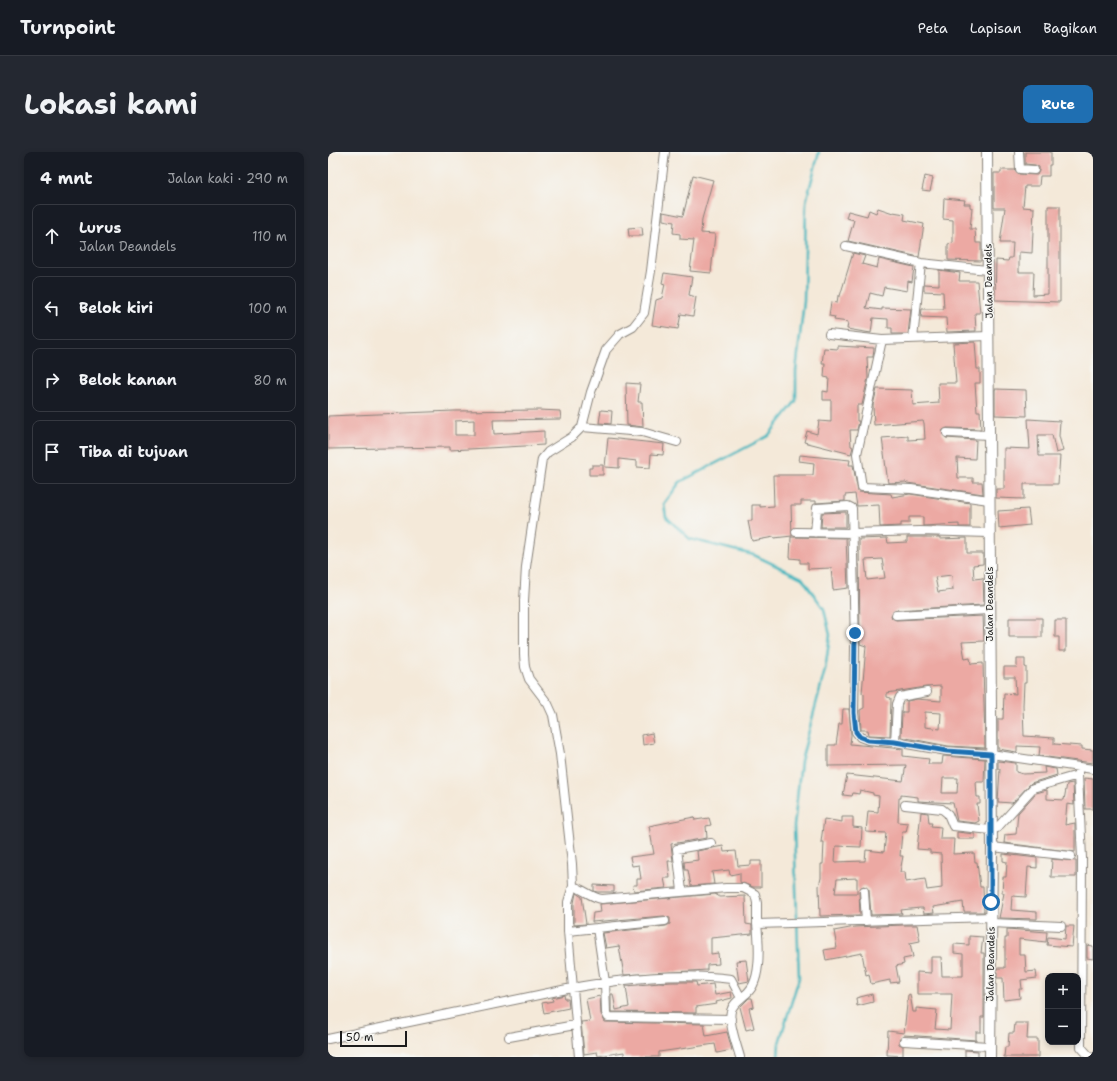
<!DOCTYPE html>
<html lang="id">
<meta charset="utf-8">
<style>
:root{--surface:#171b24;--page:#242831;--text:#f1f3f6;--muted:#9ea1a6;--line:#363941;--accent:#1f6fb2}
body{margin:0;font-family:"Shantell Sans",sans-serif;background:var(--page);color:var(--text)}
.controls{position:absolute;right:12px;bottom:12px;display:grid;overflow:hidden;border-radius:8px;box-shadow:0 2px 6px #0003}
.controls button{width:36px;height:36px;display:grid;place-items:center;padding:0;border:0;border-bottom:1px solid var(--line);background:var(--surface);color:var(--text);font:20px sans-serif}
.scale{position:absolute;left:12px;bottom:10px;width:67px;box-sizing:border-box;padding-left:4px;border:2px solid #1c1c1c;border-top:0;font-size:11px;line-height:14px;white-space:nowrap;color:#1c1c1c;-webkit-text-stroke:3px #f6f6f2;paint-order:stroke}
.stop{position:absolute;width:12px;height:12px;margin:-9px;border:3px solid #1f6fb2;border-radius:50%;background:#fff}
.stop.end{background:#1f6fb2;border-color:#fff;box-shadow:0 1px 4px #0008}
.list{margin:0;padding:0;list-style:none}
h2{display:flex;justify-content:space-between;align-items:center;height:52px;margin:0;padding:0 16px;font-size:17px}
h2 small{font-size:13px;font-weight:400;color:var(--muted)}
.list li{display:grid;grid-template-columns:26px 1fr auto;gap:12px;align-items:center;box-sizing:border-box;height:64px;margin:0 8px 8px;padding:0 8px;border:1px solid var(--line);border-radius:8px}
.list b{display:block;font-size:15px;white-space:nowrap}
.list p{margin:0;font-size:13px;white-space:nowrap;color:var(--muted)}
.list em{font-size:13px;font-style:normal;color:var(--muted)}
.icon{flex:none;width:22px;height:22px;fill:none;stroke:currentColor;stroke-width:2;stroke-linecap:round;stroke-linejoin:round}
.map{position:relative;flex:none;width:765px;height:905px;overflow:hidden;border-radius:8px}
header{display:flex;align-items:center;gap:24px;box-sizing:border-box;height:56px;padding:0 20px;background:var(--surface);border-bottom:1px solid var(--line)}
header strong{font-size:19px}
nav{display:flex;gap:22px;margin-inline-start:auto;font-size:14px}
.intro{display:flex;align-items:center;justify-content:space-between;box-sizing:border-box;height:96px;padding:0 24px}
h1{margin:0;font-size:28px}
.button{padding:10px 18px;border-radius:8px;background:var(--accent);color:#fff;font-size:14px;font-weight:700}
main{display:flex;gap:24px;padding:0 24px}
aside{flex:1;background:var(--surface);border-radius:8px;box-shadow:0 2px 6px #0003}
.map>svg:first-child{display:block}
</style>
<header>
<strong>Turnpoint</strong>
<nav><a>Peta</a><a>Lapisan</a><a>Bagikan</a></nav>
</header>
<div class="intro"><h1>Lokasi kami</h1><a class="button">Rute</a></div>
<main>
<aside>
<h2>4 mnt<small>Jalan kaki · 290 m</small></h2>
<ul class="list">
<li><svg class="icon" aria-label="ahead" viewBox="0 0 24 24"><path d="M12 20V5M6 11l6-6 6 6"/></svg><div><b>Lurus</b><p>Jalan Deandels</p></div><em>110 m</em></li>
<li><svg class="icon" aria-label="left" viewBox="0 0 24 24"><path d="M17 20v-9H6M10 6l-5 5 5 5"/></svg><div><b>Belok kiri</b></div><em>100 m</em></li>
<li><svg class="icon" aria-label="right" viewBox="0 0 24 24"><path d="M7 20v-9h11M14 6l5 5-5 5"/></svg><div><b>Belok kanan</b></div><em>80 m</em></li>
<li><svg class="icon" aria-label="arrive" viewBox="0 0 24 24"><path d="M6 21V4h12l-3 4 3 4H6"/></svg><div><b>Tiba di tujuan</b></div></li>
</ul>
</aside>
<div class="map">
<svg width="765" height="905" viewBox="0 0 765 905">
<rect width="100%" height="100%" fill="#f6f6f2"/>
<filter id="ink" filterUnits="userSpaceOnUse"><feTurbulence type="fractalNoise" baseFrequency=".025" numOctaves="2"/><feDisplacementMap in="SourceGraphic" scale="8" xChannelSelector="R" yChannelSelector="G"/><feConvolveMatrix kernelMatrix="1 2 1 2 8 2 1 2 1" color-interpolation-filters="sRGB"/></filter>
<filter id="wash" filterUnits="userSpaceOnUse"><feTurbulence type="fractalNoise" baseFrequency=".012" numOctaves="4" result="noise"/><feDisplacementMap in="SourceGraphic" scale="16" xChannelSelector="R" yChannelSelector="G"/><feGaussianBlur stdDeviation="0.9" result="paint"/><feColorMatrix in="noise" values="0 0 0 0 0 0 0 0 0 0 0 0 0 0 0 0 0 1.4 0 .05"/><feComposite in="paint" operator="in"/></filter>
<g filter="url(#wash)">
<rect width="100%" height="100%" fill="#f4e9d9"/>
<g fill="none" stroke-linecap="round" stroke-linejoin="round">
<path stroke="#47b7bf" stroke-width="2.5" d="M450,905L451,891L471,826L466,674L473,609L497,518L502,483L496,457L474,426L426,403L362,387L338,365L336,352L352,330L440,284L468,249V219L476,149L478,50L491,0"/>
</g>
<g id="blocks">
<path fill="#eca9a3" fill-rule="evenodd" d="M697,0H723V13H721V24H712L711,34H697L695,55L706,56L704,101L691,100V120H706L705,143L720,142V54H732V150L667,148L668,108L680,109L681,106H684L685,91H672L677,56H666V21H673V18H687L691,22L709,23L711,19V15L707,13L697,12Z
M365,23L385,28L374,67L373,81L387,82L383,121L362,119L366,88L352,87V82L345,81L346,70L335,68V60L355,64Z
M597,24L605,26L602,39L594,38Z
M616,46L637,48L636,52H642V55L644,56L642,77H647L648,91H653V109L620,108V92L625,91V68L615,67Z
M550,56L565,61V60L577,62L576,68L596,72L591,105L520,89L526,68L518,66L520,59L539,64L541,58L548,61Z
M314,75L315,84H301L300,76Z
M525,101L537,104L534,112L549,116L551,107L586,115L584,130L580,129L579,139L556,135L554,144L542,141L538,156L554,158V156L583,157L580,182H564V176H560V167L545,166L543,181L519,177L520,170L506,168L507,165L501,164L503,150L509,151L510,144H512Z
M611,118L632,121L631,129H649L652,161H647L648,179L619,180L618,166L593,165L594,157H616L615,140L596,139V132L611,133Z
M336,121L364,125L361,143L368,145L365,164L353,162L350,177L324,173L328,148L334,146L337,132L334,131Z
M647,190L649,217H652V231H647L649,259H652L653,277L619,276L615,278L614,281L618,286L648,288L647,307L629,306L630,326H645V330H654L655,342L579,331L578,330L560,331L554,286L580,284V288L597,287L596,271L595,269L546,273L545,253L549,237L584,238L585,253L611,251L610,231H628L625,191Z
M510,194L546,196L545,205H539L540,226L534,253H529V269H531L529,278H522L523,294L525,295L523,302L476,290L479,279L489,282L491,269L503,270V248H495V239L500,240L501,226L496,225L497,211H494L496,196L510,197Z
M298,231L312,232L310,250H314L315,275L299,273Z
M667,237L698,238L699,264L667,263Z
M211,258L232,259L233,267L165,268L166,282L216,279V293L122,298V295L0,297V264L126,259ZM146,268V283H127V269Z
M273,258L284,259L283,272L271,271Z
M700,267L732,269L731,284L735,299L728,301L724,283H710L711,304H732L730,332H696V347L668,346V337H676V296L702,297Z
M280,286L336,292L335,303L323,302L322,316L309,315V309L291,307V316L277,315Z
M472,303L522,308L521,313H525L530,340L563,342L564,345L582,342L642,351V375H631V372L595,374V365H581V371H573V374L552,375L551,353L529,354L527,342L517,343V349L488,351V349H473V353H463L464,384L446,386V385L424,389L420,369H424V353H432V355L446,354L445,323H485L486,311L471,309Z
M264,313H275V323H261V316H264Z
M700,357L702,373L671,376L670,359Z
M518,360V375H493L494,361Z
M463,385L518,386L520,436L505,438L503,416L480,417V411H472V407L462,406Z
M579,385H612V387L639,386V401H655V412L645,413L646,427L655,426L656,453L568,458L563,463L564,466L568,468L655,464L656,489L634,490L637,507L642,506L643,512L655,511L657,596L620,594L573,585L574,560H579V549L589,547L613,549V534L598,535L559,541V545L563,546L562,584L541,583L540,578H533L532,558L536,556V542L534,541L538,494L532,492L531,387L559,386L560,391L579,390ZM554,407L557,426L539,428L537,408ZM624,423L625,438L610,440L607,425ZM597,560L613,561L612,577L597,575Z
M681,466H714V485H681Z
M727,468H738V499H731V485H727Z
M689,507H697V515H698V531H696L695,553L696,584L726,586V592L754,594V597L765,598V611L711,604L712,595L689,594V600L670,597V567H675L676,541L688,542L687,525H676V515H689Z
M515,557H521L523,583L522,592L575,597V604L601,607L600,612H614L615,604L657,607L656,630H648L649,645H652V652H649L651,669L647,671L629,669L625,651L590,649V645L573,643V646H571L570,670L580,671L578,680H574L572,704H575L572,720H577L578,730L597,727L599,738L614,736L613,702L602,701V698L589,697L593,660L600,661L601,671H604L603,674L613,675L612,687H626L625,702L646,701L647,710H649L652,735H655L656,760H636L635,750L605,755L606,761L596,762L595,756H592L573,758L574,762L543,763L541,738L536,734L533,735L531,739L532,763L492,764L491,734L493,726V712H495L496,690H493L496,667L514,670V665H525V675L534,676L533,695L508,694L507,710L537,709L538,698L556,700L558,681L538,680L540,659L550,660L551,644L545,643V641L532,638L531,642L525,641L524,644L515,643L519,623L575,629L578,613L500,614V593H508L511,572H514ZM615,626H630L629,641H614ZM529,726V741H507L509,727Z
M324,581L326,591L315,593L314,583Z
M670,609L688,611V620L695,622L717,621L716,615L728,617L729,623L703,631L684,651L670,650L672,617H670Z
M756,626L765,627V657H757Z
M745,631L746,653L739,652L737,673L747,671V700L676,691L677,683L688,682L690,661L708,641L719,638V647L736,648L739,632Z
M366,665L367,668L381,666L383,673L378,674L379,686L343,692L345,709H340L342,726H336L338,736L306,739L305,733H309V727H313L311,713L304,714L302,705L326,702L321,674Z
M629,680L647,682V687H629Z
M395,694L396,700L408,699L410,714L423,713V709H433V735H425L412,730V721L402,723L401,718L384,720L386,732L363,734L360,718H357L356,710L370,708L369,699Z
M675,702L709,706V716L700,715L698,745L684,744L683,758L709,760V767L671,766L676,741H674L675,725H678L679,710L675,709Z
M724,707L748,709V725H723Z
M266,733L286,734V740H269L266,739Z
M248,741L254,745L258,772L246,773V751Z
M387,742L392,745L417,744L418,772L424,773V782L383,786V802L390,801L391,812L379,813V818L296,823L291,794L278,796L275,781L338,774L342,772V766L336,764L264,770L265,761L273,760L272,752Z
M575,773H589L592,789L582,791L585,805L575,807L576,812L568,814L571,830L562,831V828L543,832L541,822L538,823L534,801L498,808L496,798L509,796L506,779L527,775Z
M738,774H746L744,795L719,793L720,785L737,787Z
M679,777L719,780L718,790L691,787V803H697L698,820L708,819L709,826L693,828L694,837H691L692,846L676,848L675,826H669V816H677V786H679Z
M641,784L655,785L653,801H656V865H653V880H648V888L576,883L571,888V892L575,894V904L559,903L560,879L576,881L580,843L582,842L585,860H588V856L609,858L607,877L622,878L624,842H589V820L603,821V805H613L614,824H635V802L626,801V792L641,793Z
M759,793L765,794V807L759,806Z
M418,808L421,829L411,831L408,809Z
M343,830H368L369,834L385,832L387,843L403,840L404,846L388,850L389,852L368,855V861L283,860V842H285L288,858L301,855L298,834Z
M544,842L545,850L529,854L528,846Z
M236,843L237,847H240L241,856L216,861L214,851L225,849L224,846Z
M272,844L273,862L277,870L376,872L378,884L399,880L404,898L389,901L387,892L331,900V905H296V900L270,904L269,900L256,902L253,870L262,869L258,847Z
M421,846H424L426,855L421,856L426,876L418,878L412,855Z
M687,871H700L699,887H710V905H676L677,895H680L681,881H686Z
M637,898L650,899V905H637Z"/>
</g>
</g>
<g filter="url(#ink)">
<use href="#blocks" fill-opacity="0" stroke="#88827a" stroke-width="1"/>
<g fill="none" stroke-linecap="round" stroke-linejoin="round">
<defs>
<path id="minor" d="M691,0L692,17L706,18
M518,94L593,111L659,118
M501,182L554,188L660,184
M585,187L593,111
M554,188L529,302L534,335L583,337L661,348
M254,275L314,280L349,290
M619,281L661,283
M468,380L525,381L592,379L661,381
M487,381L489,356L520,354L524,356L527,496L526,561L528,580L532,585L540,588L567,590L619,599L663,602L765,617
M568,463L661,458
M567,590L569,552L572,545L599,540
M750,623L754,706L753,895L762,905
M577,653L614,657L620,662L625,674L663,678L669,676L705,636L750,623V619
M664,695L743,704
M245,734C255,737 264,746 274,747L398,736H415L427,742L429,751V772L663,765
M354,739L349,697L383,691
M536,739L538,769
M663,771L733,774
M269,776L277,830L278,861L280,865L403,867
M240,779L337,769
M181,885L247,873
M0,887L244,836C296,827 350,820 403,827L413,846
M576,889L661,894
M251,905L240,779V750L245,734L244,712L232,602L225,563L220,552L201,527L197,515L196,503V449L198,415L214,307L220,300L244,285L254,275L263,240L278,198L292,182L305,175L316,161L323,119L337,0
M412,905C409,894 400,870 403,859C405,850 415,846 421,839C434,825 431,790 429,772"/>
<path id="tertiary" d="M659,0L664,695L662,905"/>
</defs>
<use href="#minor" stroke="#88827a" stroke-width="10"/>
<use href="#tertiary" stroke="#88827a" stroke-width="12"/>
<use href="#minor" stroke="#fff" stroke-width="8"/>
<use href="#tertiary" stroke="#fff" stroke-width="10"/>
</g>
</g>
<g fill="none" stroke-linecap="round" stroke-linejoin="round" filter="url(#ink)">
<path stroke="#1f6fb2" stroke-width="5" d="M527,481L526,561L528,580L532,585L540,588L567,590L619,599L663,602V750"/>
</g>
<g text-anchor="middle" stroke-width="3" stroke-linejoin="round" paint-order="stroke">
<g font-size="10" fill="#1c1c1c" stroke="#f6f6f2">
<text transform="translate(660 129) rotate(-91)" y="4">Jalan Deandels</text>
<text transform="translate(661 452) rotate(-90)" y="4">Jalan Deandels</text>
<text transform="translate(662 812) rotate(-89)" y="4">Jalan Deandels</text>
</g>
</g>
</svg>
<div class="controls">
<button>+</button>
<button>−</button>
</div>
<div class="scale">50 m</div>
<div class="stop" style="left:663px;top:750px"></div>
<div class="stop end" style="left:527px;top:481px"></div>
</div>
</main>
